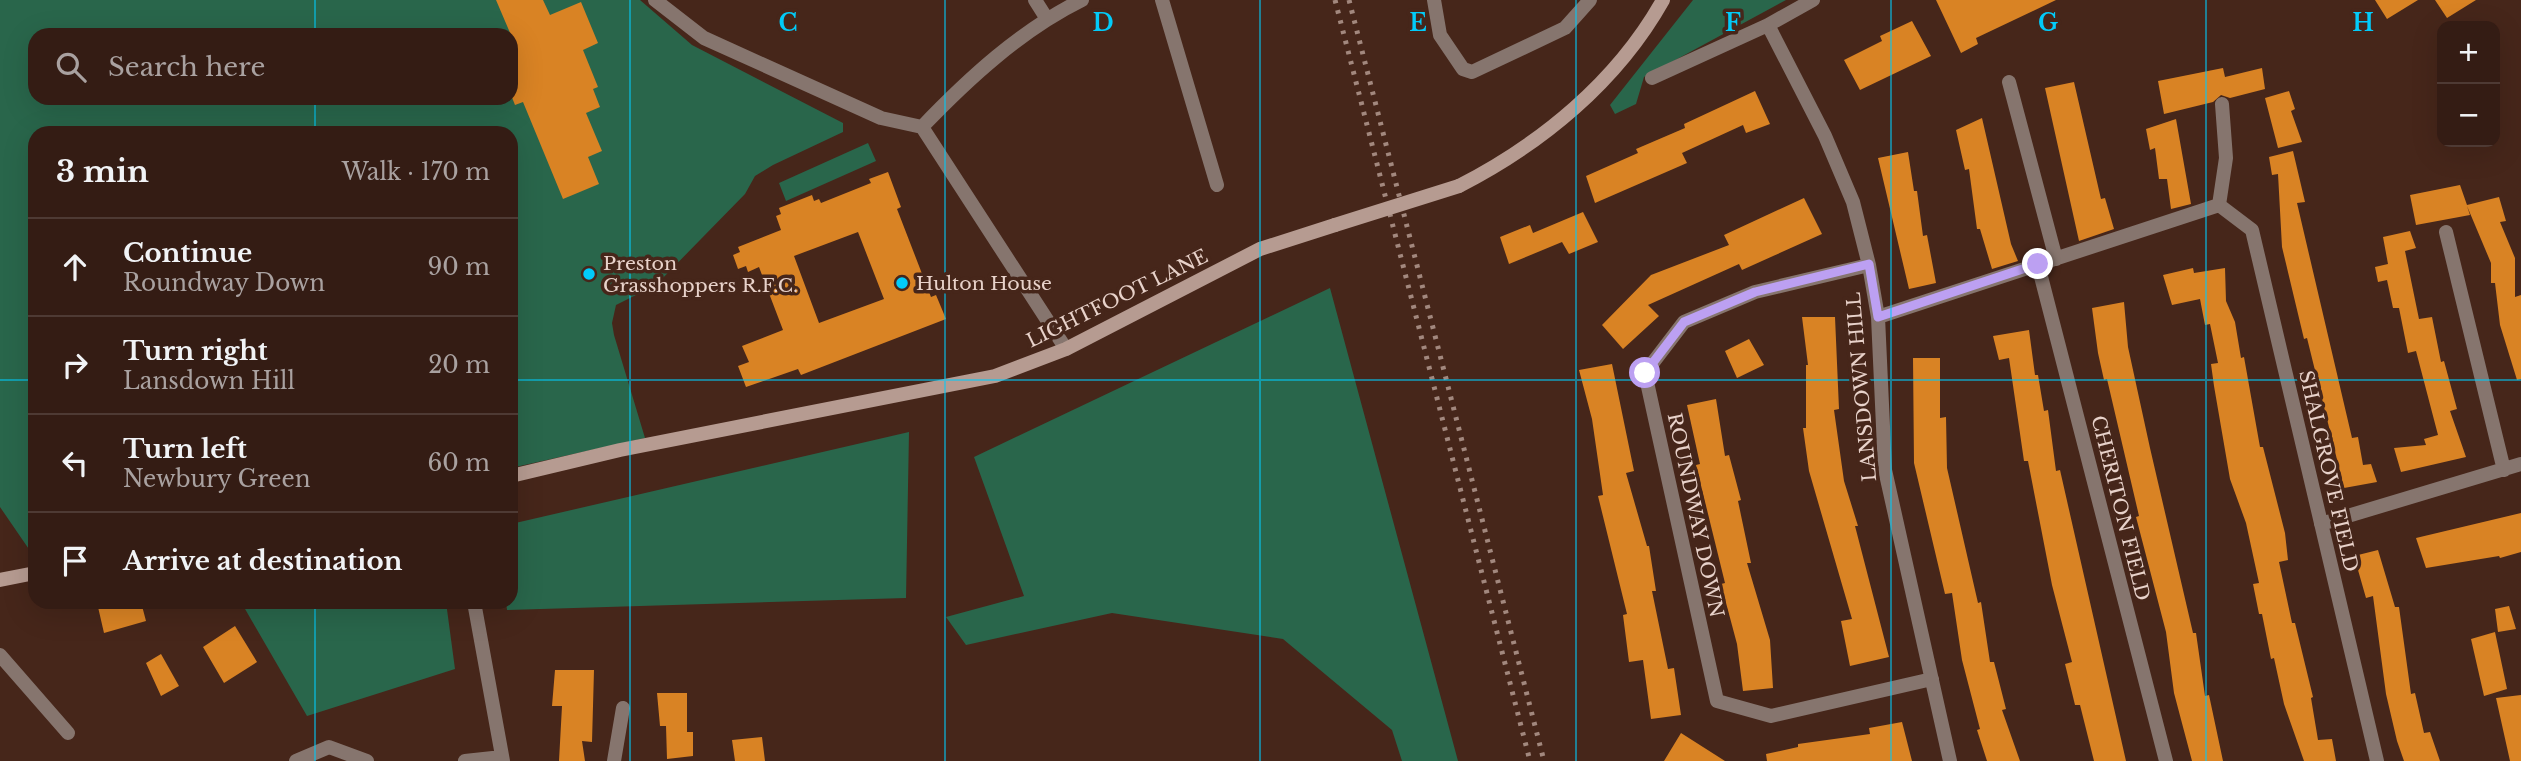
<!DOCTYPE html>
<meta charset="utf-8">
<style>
:root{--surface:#341c14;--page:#3c251d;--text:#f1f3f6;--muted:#a9a1a0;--line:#4e3a34}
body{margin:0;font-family:"Libre Baskerville",serif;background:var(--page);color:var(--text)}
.controls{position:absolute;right:21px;top:21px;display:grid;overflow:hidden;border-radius:14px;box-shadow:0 7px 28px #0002}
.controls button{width:63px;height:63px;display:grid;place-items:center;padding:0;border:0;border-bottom:2px solid var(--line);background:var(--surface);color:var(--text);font:35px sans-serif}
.stop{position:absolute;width:21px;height:21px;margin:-16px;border:5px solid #bca0f2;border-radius:50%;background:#fff}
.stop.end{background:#bca0f2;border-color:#fff;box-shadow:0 2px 7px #0008}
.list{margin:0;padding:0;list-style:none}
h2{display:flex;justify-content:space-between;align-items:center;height:91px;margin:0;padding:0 28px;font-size:30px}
h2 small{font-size:23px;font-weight:400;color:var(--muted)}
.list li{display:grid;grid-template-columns:46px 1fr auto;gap:21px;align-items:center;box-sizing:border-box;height:98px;padding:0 28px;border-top:2px solid var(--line)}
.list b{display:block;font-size:26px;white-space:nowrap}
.list p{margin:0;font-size:23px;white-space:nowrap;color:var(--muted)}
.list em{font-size:23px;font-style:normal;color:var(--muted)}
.icon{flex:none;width:38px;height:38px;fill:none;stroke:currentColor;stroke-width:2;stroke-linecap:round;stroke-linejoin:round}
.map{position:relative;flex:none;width:2521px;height:761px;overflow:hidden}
.search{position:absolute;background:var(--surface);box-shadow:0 7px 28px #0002;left:28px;top:28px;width:490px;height:77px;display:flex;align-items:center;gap:18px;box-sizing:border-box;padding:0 24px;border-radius:21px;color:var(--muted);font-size:26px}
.panel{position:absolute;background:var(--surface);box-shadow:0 7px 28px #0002;left:28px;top:126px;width:490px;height:483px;border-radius:21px}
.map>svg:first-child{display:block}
</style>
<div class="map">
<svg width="2521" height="761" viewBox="0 0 2521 761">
<rect width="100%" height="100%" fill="#46261a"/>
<path fill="#29664b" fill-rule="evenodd" d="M0,0H640L692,45L843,123V132L773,165L755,176L745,194L656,285L616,305L612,323L614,335L645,438L511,468V133H35V558L0,507ZM35,35H511V98H35Z
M1693,0H1786L1644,77L1636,104L1615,114L1610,105Z
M868,143L876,161L786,201L779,183Z
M1330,288L1458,761H1402L1392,730L1283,639L1112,613L966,645L946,617L1024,596L974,457Z
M909,432L906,598L507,610L506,602H511V524Z
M241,602H446L455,669L307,716Z"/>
<path fill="#d98324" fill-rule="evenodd" d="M496,0H543L550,15L581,2L598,43L583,50L598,87L593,89L600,107L586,113L602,151L588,157L599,184L563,199L523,102L515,105L511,95V35Z
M1936,0H2056L1976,38L1978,44L1961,53Z
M2375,0H2418L2387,19Z
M2435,0H2476L2447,18Z
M1912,21L1931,56L1860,90L1844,60L1882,41L1880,36Z
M2223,68L2225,77L2262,68L2265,89L2230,98L2221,95L2213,102L2164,114L2158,81Z
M2074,82L2101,199L2105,198L2114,229L2079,241L2045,88Z
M1755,91L1770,124L1746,133L1743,125L1682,153L1687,163L1595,203L1586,176L1638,153L1636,149L1685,128L1684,124Z
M2289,91L2295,109L2291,111L2302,142L2278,148L2265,98Z
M1982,118L2011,244L2018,261L1992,269L1980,229H1977L1969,169L1965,170L1956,130Z
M2176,119L2191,204L2171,209L2167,179H2159L2155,148L2150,150L2146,129Z
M2293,151L2305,202L2297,203L2352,438L2358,437L2363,465L2371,464L2377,482L2344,488L2307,338L2304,339L2282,247L2278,174L2272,175L2269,157Z
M1908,152L1914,191H1917L1923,236L1927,235L1936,283L1909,289L1878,158Z
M888,172L901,207L897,209L931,297L936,295L946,319L801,375L798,369L746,387L738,366L749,362L742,346L783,330L759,267L748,272L746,266L738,269L733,255L740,252L738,247L781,230L776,216L781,214L779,208L812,195L814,201L819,199L821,203L871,183L869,179ZM858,232L884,299L819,323L794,256Z
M2460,185L2467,205L2499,197L2506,221L2500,222L2515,258V297L2521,295V379L2517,380L2500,325L2495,283H2491V263L2467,206L2470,215L2416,225L2410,195Z
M1804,198L1822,234L1742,270L1739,264L1648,305L1659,316L1623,349L1602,325L1651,275L1729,245L1724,235Z
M1583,212L1598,242L1569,254L1562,242L1509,264L1500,237L1530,225L1533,233Z
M2410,231L2416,248L2405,251L2419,319L2432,317L2441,362L2444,361L2457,409L2450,411L2466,457L2401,472L2394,448L2426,445L2424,439L2438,435L2416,351L2408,353L2399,308H2393L2387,280L2378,282L2375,267L2388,264L2383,237Z
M2193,268L2194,273L2225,268L2226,301L2235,322L2241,358L2244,357L2260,447H2263L2285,533L2288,560L2279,562L2292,623H2295L2313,697L2311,698L2318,740L2332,739L2336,761H2304L2284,704L2274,658L2271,659L2262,614H2259L2253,584L2259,583L2246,523L2230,479L2214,386L2211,364L2218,363L2210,324L2205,325L2200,299L2172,305L2163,275Z
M2124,302L2128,347L2150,448L2193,633H2196L2205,696L2209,695L2223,761H2192L2174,693L2166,632L2136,517L2139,516L2107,379L2104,380L2098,353L2092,308Z
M1802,317H1835L1839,409L1834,410L1844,481L1858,526H1855L1889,657L1850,666L1841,621L1852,619L1809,471L1803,428H1806V365H1808Z
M2029,330L2035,375H2038L2044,411L2048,410L2056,471L2060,470L2126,761H2094L2080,705H2075L2065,664L2072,662L2052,585L2028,461H2024L2009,358L1999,360L1993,336Z
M1749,339L1764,365L1737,378L1725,351Z
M1913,358H1940V418L1946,417L1947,468L1978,603L1981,602L1990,662H1994L2006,709L2002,710L2020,761H1987L1977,730L1980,729L1962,660L1952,593L1945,594L1914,463Z
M1612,364L1634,471L1626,473L1647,546H1649L1656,591H1652L1668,669L1674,668L1681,715L1651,719L1643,660L1629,662L1623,615L1627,614L1598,496L1603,495L1592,419L1579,370Z
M1716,399L1725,456L1729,455L1741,500L1738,501L1751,563H1747L1770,640L1773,688L1743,691L1737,644L1721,584L1725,583L1696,465L1700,464L1687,405Z
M2521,513V552L2500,558L2499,556L2426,568L2416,538Z
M2378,550L2395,607H2399L2411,694L2415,693L2424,733L2430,732L2440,761H2404L2397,741L2386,694L2373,596L2366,598L2354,556Z
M113,602H141L146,621L104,633L98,607Z
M2509,606L2516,629L2498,632L2495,609Z
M235,626L257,662L224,683L203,647Z
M2495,632L2507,689L2484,696L2471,639Z
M161,654L179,686L161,696L146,663Z
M555,670H594L592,742L582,741L585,761H559L562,706H552Z
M657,693H687V732H693V756L667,759L666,726H660Z
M2521,695V761H2510L2496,698Z
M1902,722L1912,761H1767L1766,754L1798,747V744L1870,734L1869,728Z
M1681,733L1725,761H1664Z
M762,737L765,761H735L732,740Z"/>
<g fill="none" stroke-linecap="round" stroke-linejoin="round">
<path stroke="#86756e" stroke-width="14" d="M655,0L704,38L881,118L922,127L1066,349
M1035,0L1047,19
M1162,0L1217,185
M1434,0L1440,35L1463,69L1472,72L1565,28L1590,0
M1768,25L1825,136L1853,202L1869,265L1878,317L1885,470L1950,761
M1652,78L1768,25L1813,0
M2009,82L2056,259
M922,127C968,79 1021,30 1082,0
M2219,205L2252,230L2377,761
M2219,205L2226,158L2222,104
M2446,232L2504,470
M1869,265L1755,292L1684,322L1645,373L1717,701L1771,716L1932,679
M2038,265L2166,761
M1878,317L2219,205
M2321,524L2521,464
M474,602L503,761
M0,655L68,733
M296,761L329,747L367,761
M465,761L502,757
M614,761L623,708"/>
<path stroke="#b69b91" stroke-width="14" d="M1459,186C1541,144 1617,82 1663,0
M511,476L620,450L995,376L1066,349L1260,249L1335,225
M0,580L35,573"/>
<path stroke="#a2887e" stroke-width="5" stroke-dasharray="3.5 7" stroke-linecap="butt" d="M1335,0L1530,761
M1349,0L1544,761"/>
<path stroke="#b69b91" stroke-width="14" d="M1335,225L1459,186"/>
</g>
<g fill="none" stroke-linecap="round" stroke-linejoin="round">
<path stroke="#bca0f2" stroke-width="9" d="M1645,373L1684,322L1755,292L1869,264L1878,317L2038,264"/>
</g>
<path fill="none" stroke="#02cbf9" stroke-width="2" stroke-opacity="0.55" d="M315,0V35M630,0V761M945,0V761M1260,0V761M1576,0V761M1891,0V761M2206,0V761M315,98V133M0,380H35M511,380H2521M315,602V761"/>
<g fill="#02cbf9" stroke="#46261a" stroke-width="2.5">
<circle cx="589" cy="274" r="7"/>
<circle cx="902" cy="283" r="7"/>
</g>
<g text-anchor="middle" stroke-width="7" stroke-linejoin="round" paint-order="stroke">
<g font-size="19" fill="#e8d2ca" stroke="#46261a" text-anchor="start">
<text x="603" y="270">Preston<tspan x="603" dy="22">Grasshoppers R.F.C.</tspan></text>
<text x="916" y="290">Hulton House</text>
</g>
<g font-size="19" fill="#e8d2ca" stroke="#46261a">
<text transform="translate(1117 298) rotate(-26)" y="7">LIGHTFOOT LANE</text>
<text transform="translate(1861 387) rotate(-95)" y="7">LANSDOWN HILL</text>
<text transform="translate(2329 471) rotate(77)" y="7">SHALGROVE FIELD</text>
<text transform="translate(2121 508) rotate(76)" y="7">CHERITON FIELD</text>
<text transform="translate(1696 515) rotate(78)" y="7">ROUNDWAY DOWN</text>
</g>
</g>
<g font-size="23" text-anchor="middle" font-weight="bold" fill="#02cbf9" stroke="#46261a" stroke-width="7" stroke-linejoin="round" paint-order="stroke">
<text x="788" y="31">C</text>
<text x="1103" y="31">D</text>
<text x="1418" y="31">E</text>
<text x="1733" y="31">F</text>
<text x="2048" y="31">G</text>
<text x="2363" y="31">H</text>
</g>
</svg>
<div class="controls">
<button>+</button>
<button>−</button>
</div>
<div class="stop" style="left:1645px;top:373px"></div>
<div class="stop end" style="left:2038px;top:264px"></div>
<div class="search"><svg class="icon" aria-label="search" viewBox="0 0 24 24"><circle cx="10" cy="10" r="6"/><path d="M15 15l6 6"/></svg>Search here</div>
<section class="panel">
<h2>3 min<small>Walk · 170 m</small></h2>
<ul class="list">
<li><svg class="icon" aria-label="ahead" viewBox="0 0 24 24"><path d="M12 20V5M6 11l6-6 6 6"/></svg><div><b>Continue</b><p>Roundway Down</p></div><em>90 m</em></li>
<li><svg class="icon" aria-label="right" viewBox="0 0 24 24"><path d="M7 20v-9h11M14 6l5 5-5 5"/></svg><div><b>Turn right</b><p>Lansdown Hill</p></div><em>20 m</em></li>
<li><svg class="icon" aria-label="left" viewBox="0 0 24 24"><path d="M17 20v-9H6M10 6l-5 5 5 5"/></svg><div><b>Turn left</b><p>Newbury Green</p></div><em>60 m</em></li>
<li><svg class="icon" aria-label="arrive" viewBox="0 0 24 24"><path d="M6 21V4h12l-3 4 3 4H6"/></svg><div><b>Arrive at destination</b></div></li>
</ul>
</section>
</div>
